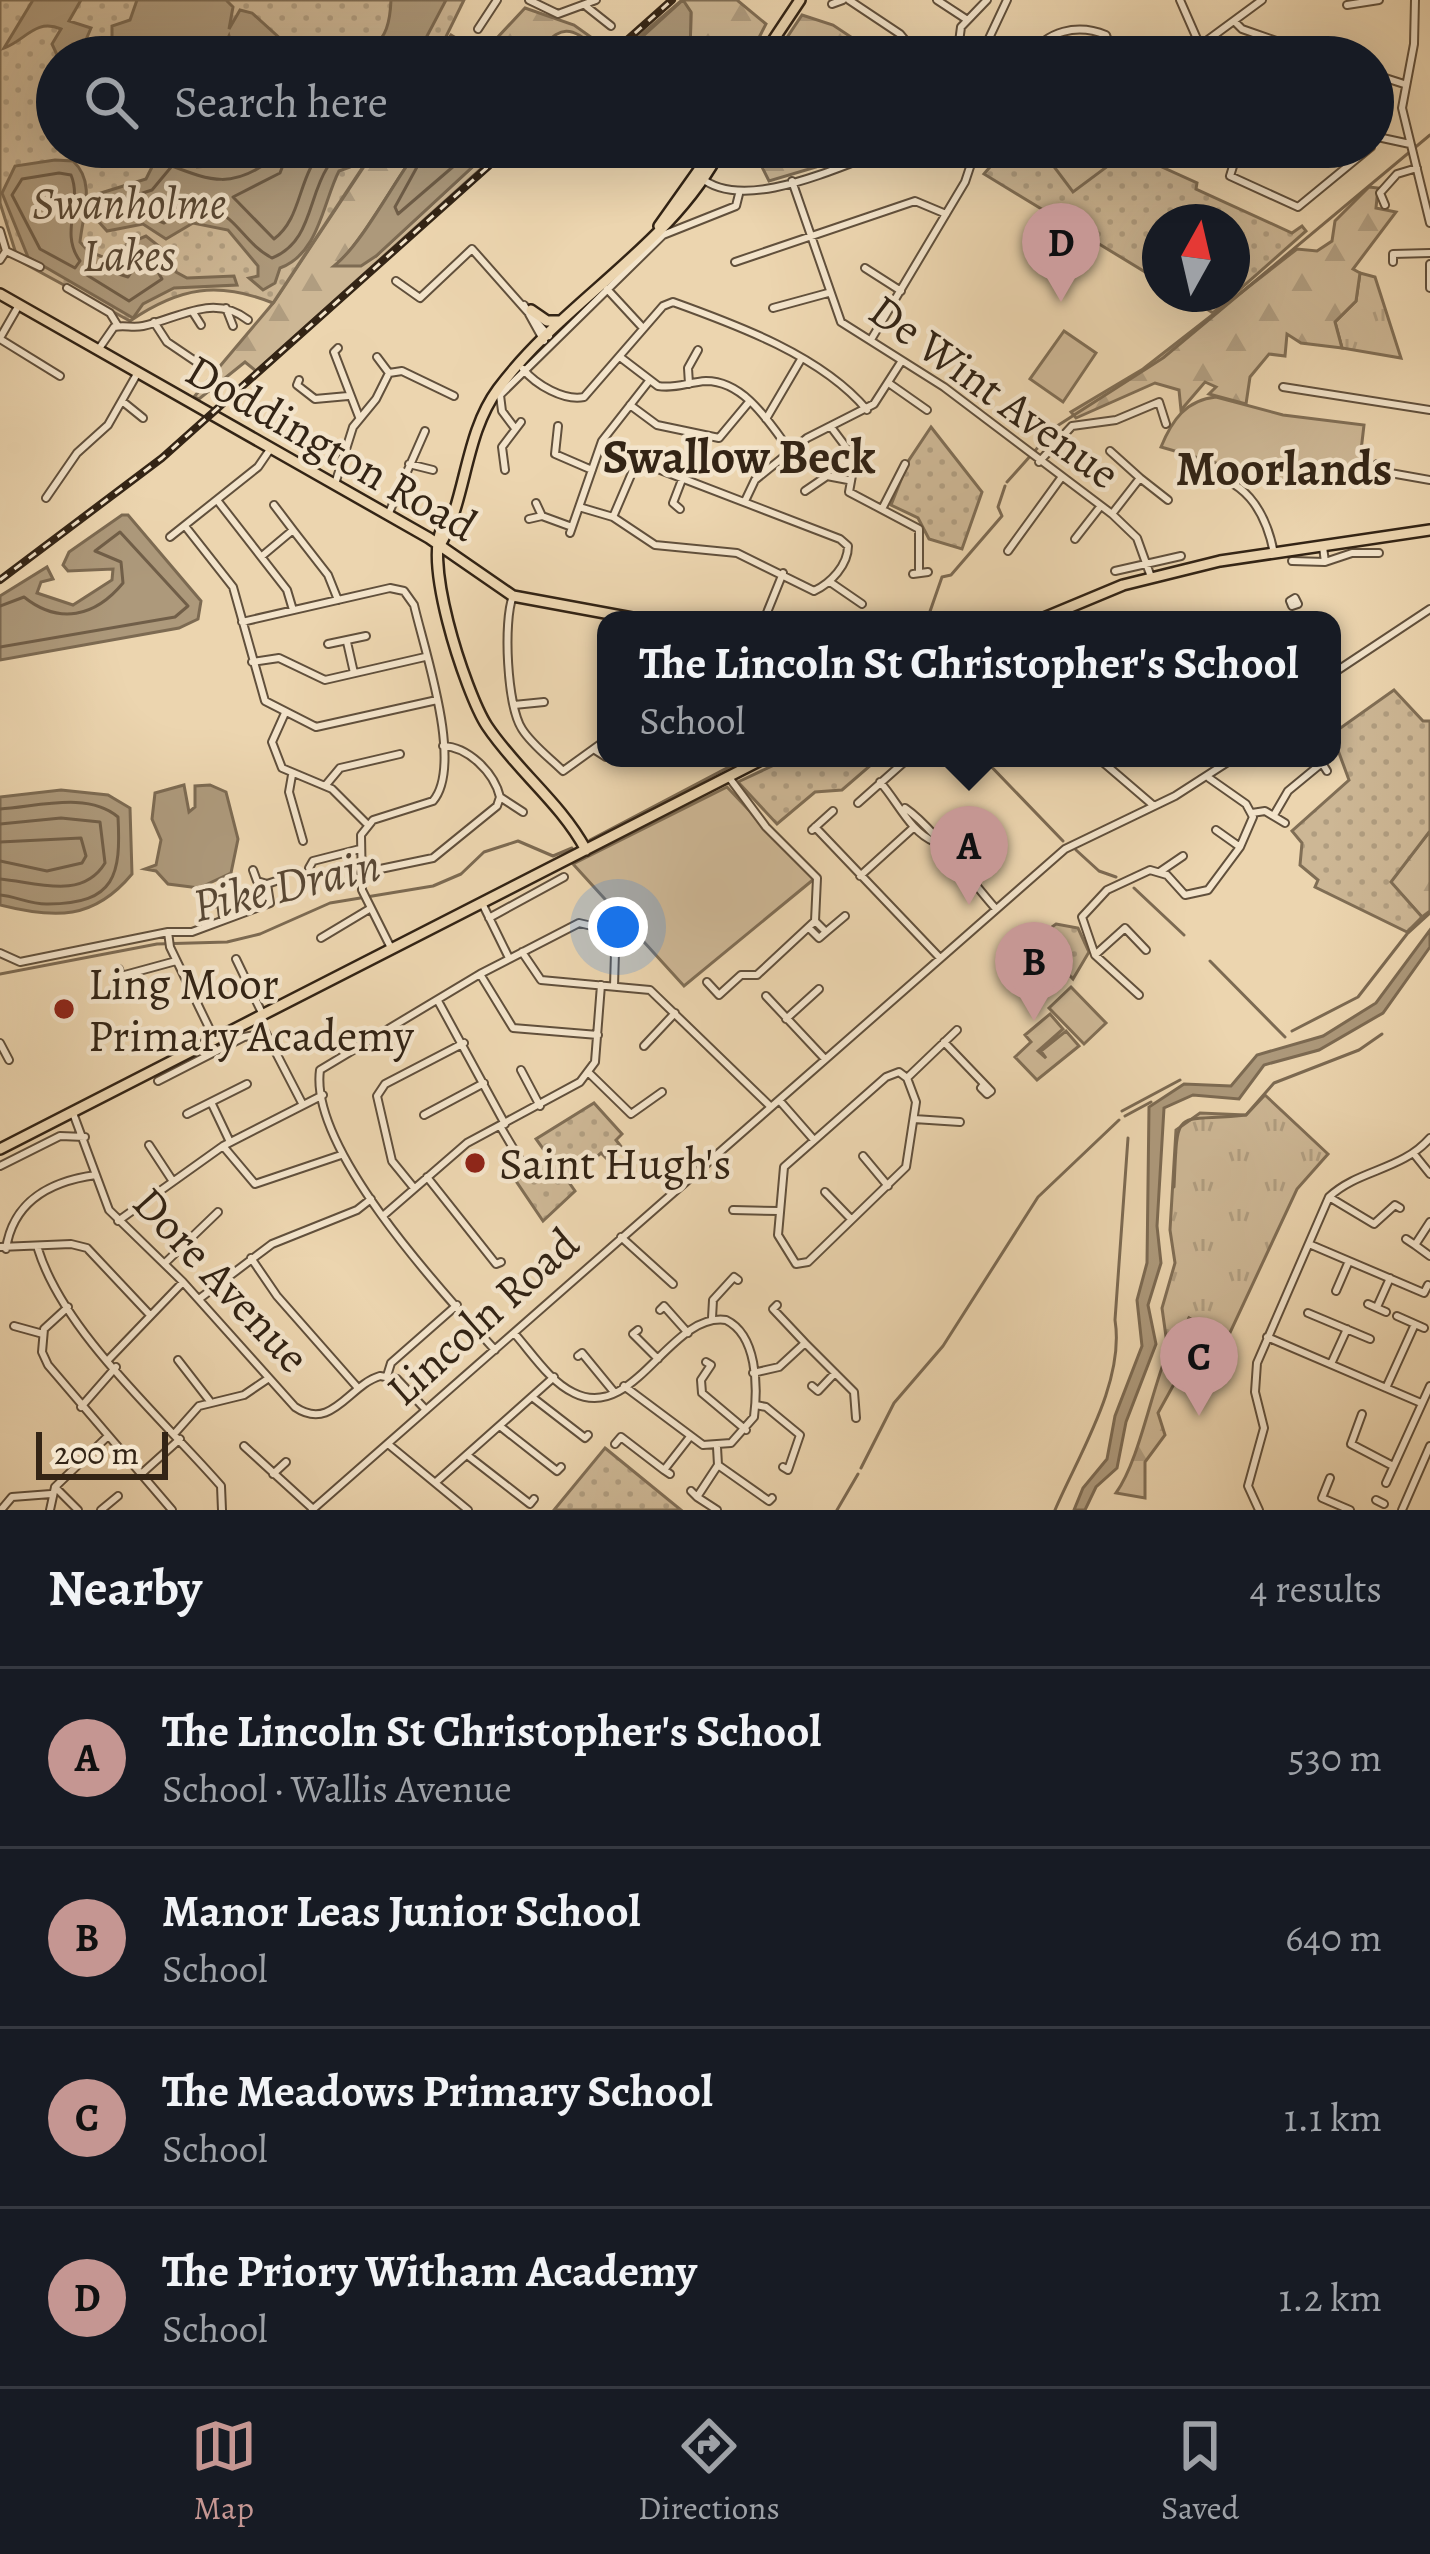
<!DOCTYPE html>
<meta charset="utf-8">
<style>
:root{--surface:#171b24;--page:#20242c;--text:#f1f3f6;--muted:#9ea1a6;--line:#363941;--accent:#c59692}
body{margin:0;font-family:Alegreya,serif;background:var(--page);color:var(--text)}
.compass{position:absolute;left:1142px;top:204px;width:108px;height:108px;border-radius:50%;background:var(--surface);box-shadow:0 12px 48px #0002;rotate:8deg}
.scale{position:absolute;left:36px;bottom:30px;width:132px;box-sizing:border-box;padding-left:12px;border:6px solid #332415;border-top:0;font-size:33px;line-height:42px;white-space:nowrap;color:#332415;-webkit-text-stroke:9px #f3e4cb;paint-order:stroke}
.you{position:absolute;left:618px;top:927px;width:42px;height:42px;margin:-30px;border:9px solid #fff;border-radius:50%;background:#1a73e8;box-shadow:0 0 0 18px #1a73e833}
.badge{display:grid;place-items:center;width:78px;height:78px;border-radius:50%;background:var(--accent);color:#111;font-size:39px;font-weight:700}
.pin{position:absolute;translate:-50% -99px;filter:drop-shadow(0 3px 6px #0008)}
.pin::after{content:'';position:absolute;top:63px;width:42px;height:36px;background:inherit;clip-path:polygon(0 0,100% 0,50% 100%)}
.popup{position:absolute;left:597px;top:611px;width:744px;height:156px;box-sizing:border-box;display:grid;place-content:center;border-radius:24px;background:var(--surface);filter:drop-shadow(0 3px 9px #0005);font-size:39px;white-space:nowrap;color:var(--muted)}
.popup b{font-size:45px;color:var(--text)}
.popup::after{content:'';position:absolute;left:50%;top:100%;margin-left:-24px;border:24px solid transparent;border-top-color:var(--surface)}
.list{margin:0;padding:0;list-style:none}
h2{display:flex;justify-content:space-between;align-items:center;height:156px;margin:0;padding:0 48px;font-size:51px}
h2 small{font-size:39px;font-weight:400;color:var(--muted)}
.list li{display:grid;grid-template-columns:78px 1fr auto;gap:36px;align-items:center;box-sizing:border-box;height:180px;padding:0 48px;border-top:3px solid var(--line)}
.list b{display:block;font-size:45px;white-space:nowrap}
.list p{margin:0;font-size:39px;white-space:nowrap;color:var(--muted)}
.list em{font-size:39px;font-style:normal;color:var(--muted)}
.icon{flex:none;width:66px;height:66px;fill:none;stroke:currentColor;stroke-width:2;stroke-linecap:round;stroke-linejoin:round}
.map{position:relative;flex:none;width:1430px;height:1510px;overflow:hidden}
.search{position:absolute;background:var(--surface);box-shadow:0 12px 48px #0002;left:36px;right:36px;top:36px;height:132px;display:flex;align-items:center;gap:30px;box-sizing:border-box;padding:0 42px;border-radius:66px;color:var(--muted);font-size:45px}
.sheet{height:876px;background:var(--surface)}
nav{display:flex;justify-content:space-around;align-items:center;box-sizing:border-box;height:168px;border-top:3px solid var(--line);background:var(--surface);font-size:33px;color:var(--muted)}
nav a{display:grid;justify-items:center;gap:6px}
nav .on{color:var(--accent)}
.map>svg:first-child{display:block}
</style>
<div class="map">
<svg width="1430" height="1510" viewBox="0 0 1430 1510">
<defs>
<pattern id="grass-tufts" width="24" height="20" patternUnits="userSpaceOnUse" patternTransform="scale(3)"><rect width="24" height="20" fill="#cdb795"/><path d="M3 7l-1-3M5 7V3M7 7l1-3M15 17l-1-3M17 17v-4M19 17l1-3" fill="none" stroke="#b09d80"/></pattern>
<pattern id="forest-firs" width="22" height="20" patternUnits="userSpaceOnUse" patternTransform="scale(3)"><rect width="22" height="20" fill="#cdb795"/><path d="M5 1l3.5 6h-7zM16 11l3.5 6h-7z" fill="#b09d80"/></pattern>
<pattern id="park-dots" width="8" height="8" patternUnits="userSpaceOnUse" patternTransform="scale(3)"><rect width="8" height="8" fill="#cdb795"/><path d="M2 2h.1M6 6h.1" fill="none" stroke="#b09d80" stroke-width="1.8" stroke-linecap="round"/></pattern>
</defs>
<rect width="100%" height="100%" fill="#ecd5af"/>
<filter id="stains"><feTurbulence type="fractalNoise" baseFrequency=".00167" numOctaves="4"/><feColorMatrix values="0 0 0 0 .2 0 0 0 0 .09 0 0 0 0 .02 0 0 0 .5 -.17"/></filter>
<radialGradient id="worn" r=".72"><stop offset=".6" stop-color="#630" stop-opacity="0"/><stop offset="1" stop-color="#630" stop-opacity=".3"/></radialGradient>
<path fill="url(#grass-tufts)" stroke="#806e55" stroke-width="3" d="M1360,273L1375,277L1401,358L1342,348L1335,322L1356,301Z
M1265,1095L1328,1154L1297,1189L1228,1337L1189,1318L1175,1356L1168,1351L1162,1308L1175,1263L1170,1230L1176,1130L1200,1113L1246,1115Z"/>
<path fill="url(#forest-firs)" stroke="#806e55" stroke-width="3" d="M682,0H737L766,24L749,57H690L691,13L682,1L615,57Z
M525,8L574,25L609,50L594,57L595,48C557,10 554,47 522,57C497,65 462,57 436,57L451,35L482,54Z
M802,15L833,25L881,57H774Z
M377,147H420C403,168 354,254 338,262L376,256L494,147H505L256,371L245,362L199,399L194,397L274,302Z
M752,147H823L816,167L769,181Z
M1369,187L1378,188L1376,208L1396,212L1353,269L1360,273L1356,301L1335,322L1342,348L1301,343L1287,334L1285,356L1269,354L1250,377L1246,404L1209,394L1216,387L1205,382L1181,410L1179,390L1155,383L1076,418L1071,412L1143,369L1297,249L1317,251L1332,241L1335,221Z
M1430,831V911L1422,917L1390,882Z
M1189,1318L1207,1328L1199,1349L1175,1357L1174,1384L1158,1413L1165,1435L1145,1462V1498L1116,1493C1139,1461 1151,1392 1168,1351L1175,1355Z"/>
<path fill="url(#park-dots)" stroke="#806e55" stroke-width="3" d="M0,0H464L436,57H57V147H376L273,303C218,281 180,287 130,321L18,260L0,203Z
M1007,147H1157L1151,162L1197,183L1196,189L1292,233L1302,226L1306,231L1213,313L1182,294H1232V222H1160V281L984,174Z
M931,427L982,492L962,549L929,539L918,518L891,505L909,460Z
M1394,690L1423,721H1430V831L1391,882L1422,917L1407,932L1315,887L1318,880L1300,865L1302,843L1292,831L1349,780L1332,734Z
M789,758H879L842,790L815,792L777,824L738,782Z
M1056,924L1078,928L1089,952L1073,979L1035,939Z
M594,1103L622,1134L616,1140L623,1149L609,1161L601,1153L568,1181L575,1191L543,1221L516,1181L549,1157L536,1139Z
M605,1448L681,1510H554Z"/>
<path fill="#cdb795" stroke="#806e55" stroke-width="3" d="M1066,147H1119L1124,154L1073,192L1049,160Z
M1064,331L1096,353L1063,402L1030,379Z
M1216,397L1283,415L1364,425L1357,485L1287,477L1285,483L1161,447C1172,420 1186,400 1216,397Z
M727,787L814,879L684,986L573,864Z
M1071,987L1106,1023L1084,1044L1049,1008Z
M1050,1014L1063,1029L1038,1051L1046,1058L1041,1051L1066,1031L1079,1046L1037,1080L1015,1057L1031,1042L1025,1035Z"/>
<path fill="#ad997b" stroke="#7c6a52" stroke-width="3" d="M33,0H81L69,21L91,28L85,42L73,44V57H58L52,44L61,29C35,18 25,41 4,48Z
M137,0H226L233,7L229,29L240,10L252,13L284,42L280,57H235L229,36L220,57H91L100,38H112V26L130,20Z
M391,0H446L416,57H327C371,51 389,49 391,0Z
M683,0L691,12L690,57H620Z
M162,147L182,150L197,167L245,163L270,147H360L350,167L339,171C323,202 319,254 280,268L275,283L263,290L249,278L258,276V266L228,230L193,223L166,239L143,224L107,231L98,221L101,193L146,179Z
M420,147H494L376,256L361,266H334C364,242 393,182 420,147Z
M55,160L73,161C96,182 83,213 80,242L88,251L125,266L127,244L146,236L165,251L167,262L175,264L176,272L187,278L234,276L237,285L174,288L143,304L133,318L28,257L2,193L15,166Z
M122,515H128L201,601L198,619L179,628L0,660V596L47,567L53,579L41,582L37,593L73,605L112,580L113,569L68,571L63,565L69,552Z
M184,785L189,812L195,807V786L210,785L226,792L238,839L231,873L199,888L168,884L156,871L145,869L156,865L161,840L152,819L155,793Z
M61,790L108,795L130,808L132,874C94,920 55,919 0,905V797Z
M1430,930V947L1383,1013L1319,1050L1264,1065L1239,1099L1193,1095L1164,1108L1157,1226L1161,1263L1148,1305L1156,1344L1126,1422L1117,1468L1096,1487L1085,1510H1074L1083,1488L1107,1459L1115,1416L1142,1346L1137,1300L1147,1263L1149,1107L1184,1084L1231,1086L1257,1055L1323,1036L1376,1003Z"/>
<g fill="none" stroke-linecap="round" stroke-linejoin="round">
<path stroke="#705e48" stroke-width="3" d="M275,147L272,159C233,189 211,181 172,166L152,190L112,203L110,214L116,218C137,206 145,215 164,223C230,184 232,237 272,258C311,243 308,198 327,168C334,158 341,158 347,147
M290,147L280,173L233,197L274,239C304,217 297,171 327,147
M428,147L395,207L398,214L476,147
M59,173L71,175C83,204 59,232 80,261L75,268L40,249L12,195L22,179Z
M146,251L162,279L129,301L82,272L88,264L128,277Z
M0,606L24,597C59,625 95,617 123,583L121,562L95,551L120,532L188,606L175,617L0,647
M0,809C36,807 88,791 118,817C121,874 116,904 48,904C32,905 15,896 0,895
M0,824L61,818L100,822L105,863C82,901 35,882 0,879
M0,842L81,838L86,856L82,863L47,871L0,861"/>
<path stroke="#7c6a52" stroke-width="3" d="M1007,482L1057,426L1163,358L1430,135
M927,620L942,577L951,575L1002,516L998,507L1005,486
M983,758L1063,841
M590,840L746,758
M1076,850L1099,871L1116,877
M1134,888L1184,935
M1210,961L1285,1037
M0,974L157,944L227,942L260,934L330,903L433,886L461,874L484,852L518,841L553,856L572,848
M1292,1031L1358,997L1407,934L1430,913
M1122,1111L1180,1080
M1125,1116L1151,1102
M1174,1187C1178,1103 1173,1123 1246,1115L1274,1083L1359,1050L1382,1034
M861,1468L894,1403L943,1346L1038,1197L1119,1120
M837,1510L858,1474
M1055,1510C1079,1454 1125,1382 1115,1320L1128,1138"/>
<defs>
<path id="minor" d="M529,0L558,14L596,0
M849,0L900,34L919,57
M937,0L966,19
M1180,0L1205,57
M1415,0L1414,44L1402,108L1430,223
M832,4L843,0
M1347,5L1379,0
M587,7L611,26
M1234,21L1242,29L1322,57
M478,29L497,0
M957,43L984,49L1007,0
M957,57L961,27L987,0
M1029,57C1047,31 1077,23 1106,35L1114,57
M1167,57L1205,42L1262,0
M1373,74L1404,84
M1373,136L1410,144
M1239,147L1230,176L1298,207L1371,147
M1286,147H1296
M1182,156L1186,147
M700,177C745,215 843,164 894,147
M792,181L841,322L944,387L1112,514L1137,538L1151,577
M1385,205L1380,193L1397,174L1417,168
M0,231L6,251L0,260
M6,251L40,267
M735,262L915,201L946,214
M1393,262V254L1430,253
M1430,264V288
M865,268L901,291
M396,281L420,298L472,249L549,336
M67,288L110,313L118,326
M607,289L643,328
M524,305L544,341
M226,308L233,326
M773,308L828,293
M194,314L201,325
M154,322L167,342L198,363
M0,338L19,305
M872,338L965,182L970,167L965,147
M0,339L60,376
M338,348L334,352L359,417
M98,350L114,327C124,325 133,328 143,326C180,318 213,293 248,320
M377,357L389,373
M620,357L658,386C675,389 689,382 706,381C745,381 770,424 791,452
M523,369C536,385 564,401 584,397L663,306L673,302C737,325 822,356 867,410
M299,380L297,385L315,399L348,396
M689,384L688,368L698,350
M890,384L927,410
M1283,387L1430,410
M122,401L143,418
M630,405L657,425L719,438L749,402
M766,419L800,361
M558,426L555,454L592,470
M514,427L502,411L500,395L663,235L736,206L739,194
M831,427L855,459L849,492L919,529V573
M1110,451L1140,478
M637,461L840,539L848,546C848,565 831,583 814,591L737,553L655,545L613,517Z
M1039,462L1072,426L1116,420L1159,402L1166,424
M409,464L433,470
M1377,464L1379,471L1430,480
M505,470L502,447L521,422
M1197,471C1244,478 1265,508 1274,553
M335,484L353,427L376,399L389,373L402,371L454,396
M805,491L827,476L848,480
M46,498L77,453L108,425L137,374
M217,500L287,590L293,610
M745,501L755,480L807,438L874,404L901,362
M274,505L293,530
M579,507L613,517
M680,509L673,503L683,477
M882,509L905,464
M1112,514L1140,478L1168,500
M388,515L425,431
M542,516L572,527
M529,519L542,516L536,503
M185,526L233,587L265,701L316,727L437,700
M570,533L602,441L649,381
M170,537L258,467L271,448
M1075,539L1100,507
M1323,547L1325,562L1352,553H1379
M1008,551L1061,478
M262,556L293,530L328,575L338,600
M1292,561L1325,562
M1115,571L1181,556
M913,574L928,572
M830,582L862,604
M513,596C503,621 507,706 522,729C532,745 550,758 563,771L606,740
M1295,598L1298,604L1292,606L1290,601Z
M764,620L783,573
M242,622L390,588L404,591L414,605C424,649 464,765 433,801L373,820L361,835L362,890L391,948
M347,642L354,673
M328,644L366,636
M252,662L279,658L325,680L425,657
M1332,674L1430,609
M514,705L544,702
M285,713L272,742L282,768L332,789L366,823
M595,750L606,757
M1048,758H1060
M1098,758L1154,806
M292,775L289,792L303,841
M880,782C898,802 910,832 935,842
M325,786L340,768L400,754
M500,797L523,812
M858,803L903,763
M905,808C933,827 970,880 996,909
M1252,813L1265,811L1285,823
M1274,815L1288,791L1322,763L1327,771
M815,827L940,958
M812,830L833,811
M1216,830L1240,847
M253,870L257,881L267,884
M1161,871L1183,856
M361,873L433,858L497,806L500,797C494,772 468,747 443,746
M860,876L913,828
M315,884L309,868L313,861L360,849
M482,903L509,958
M212,904L221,902L223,917
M489,918L564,877
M809,928L819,938L826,932L815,921
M826,932L845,916
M321,938L371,908
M522,952L541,980L650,990L771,1107
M0,953L20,962L168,932
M1095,955L1125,928L1146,950
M236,959L263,1015
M119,969L121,976L176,961
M480,974L513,1028L598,1035
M707,982L719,995L741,975H757L815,921L817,878L766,827L728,776
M1139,995L1095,955L1082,917L1107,890L1150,870L1167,875L1185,895L1208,890L1240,847L1253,817L1246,804L1209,778
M766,996L825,1059
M438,1001L505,1124
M258,1018L303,1105
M786,1019L819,989
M214,1038L170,947L168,932H192L270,903L267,884L279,880
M944,1042L991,1091L987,1094L981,1088L984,1084
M0,1043L9,1060
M644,1046L675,1013
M521,1070L540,1106
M588,1072L631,1114L662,1092
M899,1072L907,1078L916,1102L906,1167L808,1262L796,1264L778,1235L784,1167L886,1077Z
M907,1078L957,1030
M158,1081L244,1037L266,1033
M779,1100L814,1140
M211,1102L247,1084
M73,1113L109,1210L183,1282L295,1407C332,1432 349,1385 380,1376L397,1379L426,1410
M187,1114L211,1102L230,1142
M424,1115L484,1083
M914,1119L960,1122
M500,1126L519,1158
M149,1145L172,1180
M223,1146L255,1184L341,1155
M1414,1154L1430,1174
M863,1156L888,1186
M0,1166L60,1136L85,1137
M427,1177L496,1264L501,1262
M414,1188L392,1161L377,1096L385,1084L464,1043
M825,1192L851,1219
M1329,1197L1374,1224L1395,1205L1400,1208
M733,1210L779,1211
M384,1215L467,1143L580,1082L595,1062L601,985
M118,1221L223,1146L323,1095
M621,1237L673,1284
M1406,1239L1415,1245L1430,1222
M1309,1244L1424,1293L1428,1285
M1415,1245L1430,1256
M0,1247L71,1244L87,1248L150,1315
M6,1249C13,1201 51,1181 96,1175
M38,1249C64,1333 163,1419 221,1486L222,1510
M251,1258L277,1296L358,1388
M165,1263L218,1212
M1336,1291L1349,1261
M199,1299L272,1244L357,1210L371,1199
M1368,1304L1386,1312
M777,1305L773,1309L805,1343
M68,1307L44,1329L42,1352L48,1365L172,1510
M1377,1307L1390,1278
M660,1310L664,1306L688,1333
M1308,1313L1370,1339
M1397,1316L1424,1328
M712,1318L713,1300L734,1277L738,1280
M14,1326L43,1334
M638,1330L633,1334L658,1359
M514,1333C531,1352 550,1382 574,1393C634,1423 670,1312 726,1320C757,1335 758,1386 754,1417L731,1443L703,1445L624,1386
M1267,1337L1421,1403
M495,1350C443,1293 309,1149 320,1070L480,974L579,923L592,926L615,952L614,986
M578,1356L582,1353L614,1392
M109,1359L183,1282
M178,1360L209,1400
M706,1362L711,1365L701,1380L702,1393L746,1430
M1331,1364L1347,1329
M753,1373L779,1367L805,1343L854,1392L856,1418
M387,1376L391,1363L457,1305
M812,1386L818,1391L835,1373
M1386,1388L1415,1324
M532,1397L585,1438L588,1435
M756,1405L766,1407L800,1435L788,1470L783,1467
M81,1407L116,1367
M1362,1414L1351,1444L1393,1466
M501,1427L557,1471L561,1467
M175,1433L199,1406L244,1395L269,1378
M388,1444L468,1510
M615,1444L621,1437L664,1470
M244,1446L313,1509
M717,1447L718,1465L769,1501L772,1498
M467,1455L530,1504L534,1499
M273,1474L286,1462
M670,1474L664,1470L689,1438
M140,1475L180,1439
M1330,1478L1322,1498L1350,1510
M436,1482L554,1377
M1386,1483L1430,1386
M55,1487L78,1510
M691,1491L697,1497L718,1465
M697,1497L717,1510
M1376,1500L1384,1504
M1,1510L12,1497L51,1494
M50,1510L55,1487L108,1436
M101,1510L118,1496
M312,1510L1065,849L1175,796L1234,758
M1259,1510L1248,1486L1264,1428L1255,1392L1257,1363L1329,1197C1359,1169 1401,1171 1430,1138
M1402,1510L1430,1446"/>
<path id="major" d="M762,57L800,0
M659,226L715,147
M0,294L429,538L513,596L643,620
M531,310L547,321H561
M447,522C417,548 466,694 487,726C517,771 560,802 586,850
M440,545C467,498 464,435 498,389C563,301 672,246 722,147
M1039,620L1123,585L1220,561L1430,530
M0,1149L765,758"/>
</defs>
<use href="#minor" stroke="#61503c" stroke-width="10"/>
<use href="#major" stroke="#332415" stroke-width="14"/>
<use href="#minor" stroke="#f3e4cb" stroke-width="6"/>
<use href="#major" stroke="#ecd5af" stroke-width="9"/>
<defs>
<path id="rail" d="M608,57L672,0
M0,580L162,458L510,147"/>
</defs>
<use href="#rail" stroke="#332415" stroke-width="8"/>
<use href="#rail" stroke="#f3e4cb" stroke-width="3" stroke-dasharray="9" stroke-linecap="butt"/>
</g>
<g fill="#8f2418" stroke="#f3e4cb" stroke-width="4.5">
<circle cx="64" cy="1009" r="12"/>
<circle cx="475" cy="1163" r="12"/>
</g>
<g text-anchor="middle" stroke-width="9" stroke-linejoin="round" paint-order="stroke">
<g font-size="45" font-style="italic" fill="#5a4935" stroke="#f3e4cb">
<text x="129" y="218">Swanholme<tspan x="129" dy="52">Lakes</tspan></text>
</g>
<g font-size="45" fill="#332415" stroke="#f3e4cb">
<text transform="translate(995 391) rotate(36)" y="16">De Wint Avenue</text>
<text transform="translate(332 447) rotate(30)" y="16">Doddington Road</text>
<text transform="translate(222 1279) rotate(47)" y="16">Dore Avenue</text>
<text transform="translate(482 1316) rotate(-42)" y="16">Lincoln Road</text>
</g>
<g font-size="45" fill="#332415" stroke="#f3e4cb" text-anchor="start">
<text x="88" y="999">Ling Moor<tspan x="88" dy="52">Primary Academy</tspan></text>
<text x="499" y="1179">Saint Hugh's</text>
</g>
<g font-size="48" font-weight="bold" fill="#332415" stroke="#f3e4cb">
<text x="739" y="473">Swallow Beck</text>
<text x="1284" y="485">Moorlands</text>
</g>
<g font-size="48" font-style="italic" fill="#584734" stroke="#f3e4cb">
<text transform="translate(286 884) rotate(-13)" y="17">Pike Drain</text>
</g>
</g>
<rect width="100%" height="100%" filter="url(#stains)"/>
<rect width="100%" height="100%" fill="url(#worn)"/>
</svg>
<svg class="compass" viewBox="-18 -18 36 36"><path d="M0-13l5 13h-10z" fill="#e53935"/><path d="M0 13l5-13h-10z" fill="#9ea1a6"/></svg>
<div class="scale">200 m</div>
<div class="you"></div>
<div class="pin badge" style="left:969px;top:905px">A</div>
<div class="popup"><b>The Lincoln St Christopher's School</b>School</div>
<div class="pin badge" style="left:1034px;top:1021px">B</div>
<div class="pin badge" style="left:1199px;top:1416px">C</div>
<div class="pin badge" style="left:1061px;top:302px">D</div>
<div class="search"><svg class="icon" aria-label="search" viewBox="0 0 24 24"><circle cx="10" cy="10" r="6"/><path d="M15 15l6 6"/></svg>Search here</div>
</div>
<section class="sheet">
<h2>Nearby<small>4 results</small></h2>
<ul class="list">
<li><span class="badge">A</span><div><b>The Lincoln St Christopher's School</b><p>School · Wallis Avenue</p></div><em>530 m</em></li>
<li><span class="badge">B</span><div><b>Manor Leas Junior School</b><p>School</p></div><em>640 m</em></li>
<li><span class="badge">C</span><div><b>The Meadows Primary School</b><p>School</p></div><em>1.1 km</em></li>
<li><span class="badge">D</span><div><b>The Priory Witham Academy</b><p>School</p></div><em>1.2 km</em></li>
</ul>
</section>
<nav>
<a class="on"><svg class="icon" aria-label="map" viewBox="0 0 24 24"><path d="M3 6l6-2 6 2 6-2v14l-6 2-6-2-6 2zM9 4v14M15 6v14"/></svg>Map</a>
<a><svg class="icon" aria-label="directions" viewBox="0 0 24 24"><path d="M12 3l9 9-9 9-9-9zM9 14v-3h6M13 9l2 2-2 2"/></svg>Directions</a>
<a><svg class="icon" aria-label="saved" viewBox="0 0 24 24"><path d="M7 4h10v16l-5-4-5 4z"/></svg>Saved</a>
</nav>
